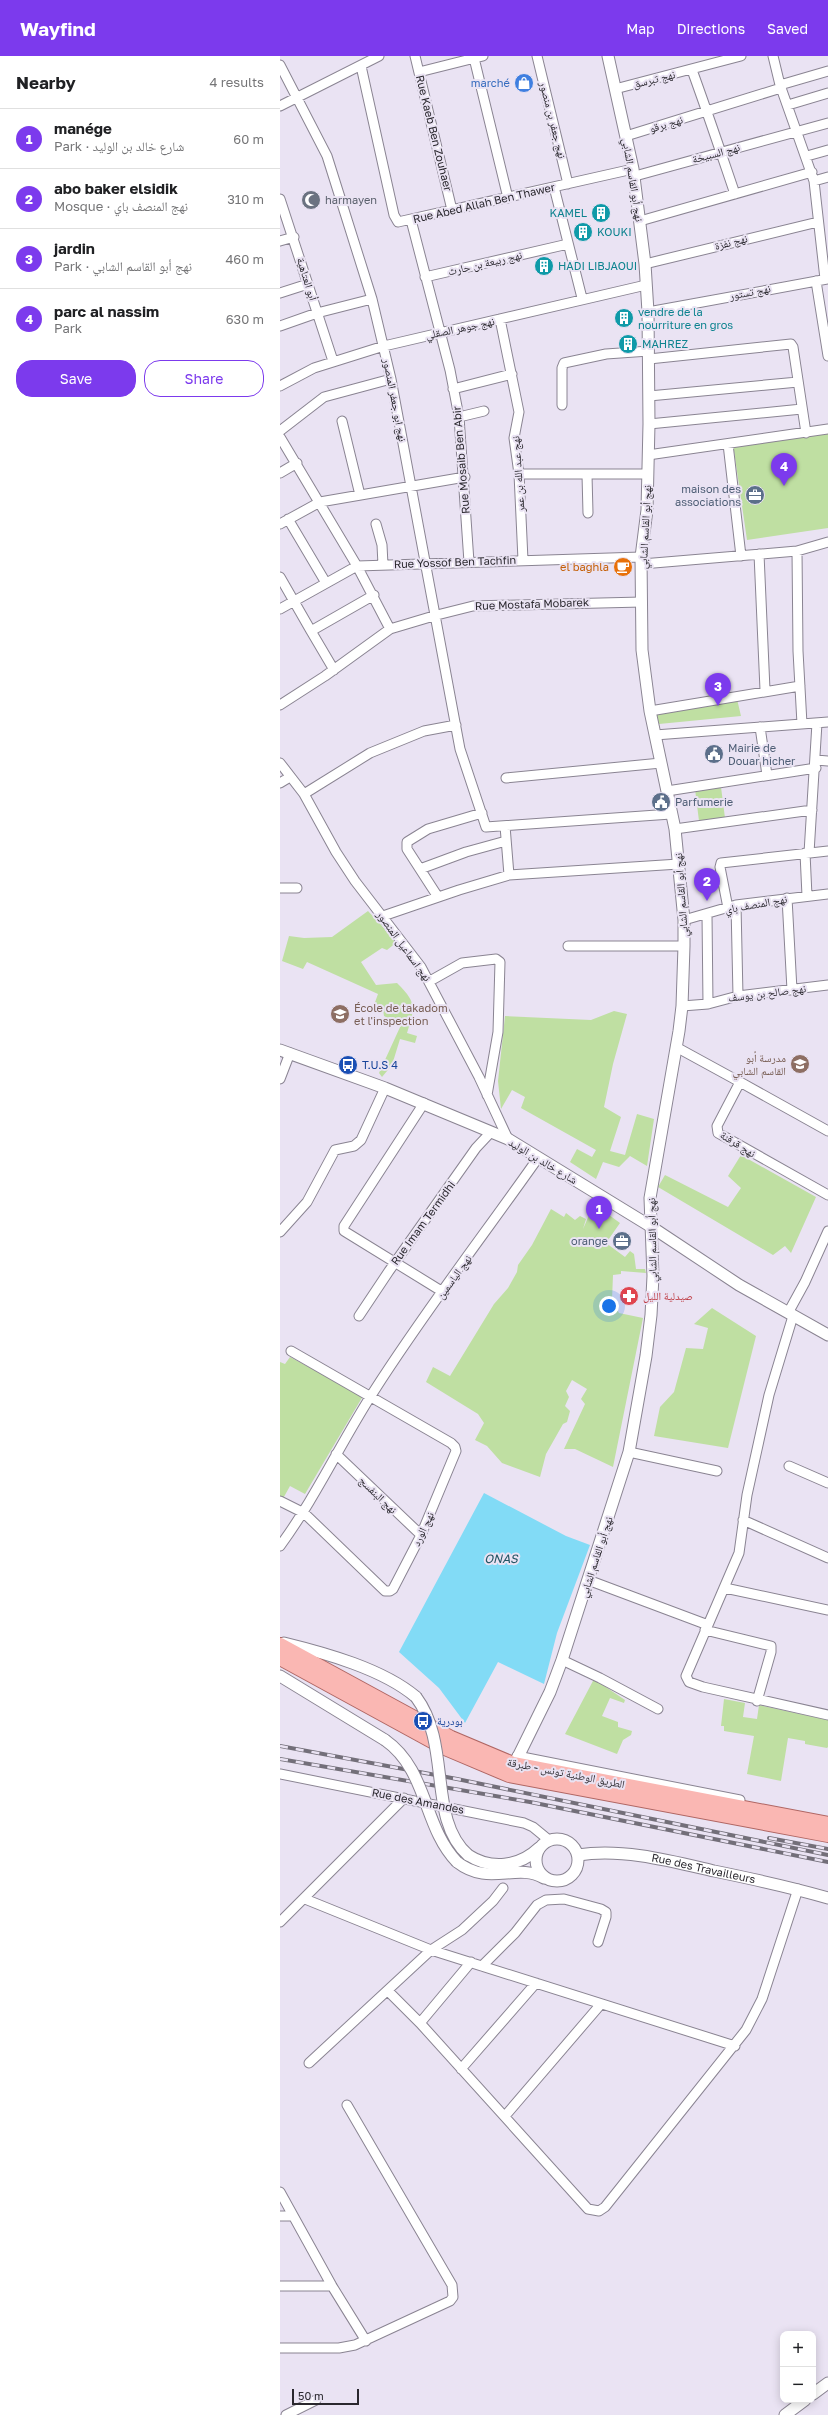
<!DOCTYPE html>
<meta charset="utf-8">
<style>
:root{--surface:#fff;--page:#f2f2f2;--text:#202124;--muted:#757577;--line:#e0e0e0;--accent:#7c3aed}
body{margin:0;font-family:"Golos Text","Noto Naskh Arabic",sans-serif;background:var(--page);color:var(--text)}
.controls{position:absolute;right:12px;bottom:12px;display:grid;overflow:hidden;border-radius:8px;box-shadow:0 2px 10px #0003}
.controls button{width:36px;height:36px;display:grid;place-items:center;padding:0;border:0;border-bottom:1px solid var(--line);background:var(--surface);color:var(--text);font:20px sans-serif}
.scale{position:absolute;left:12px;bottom:10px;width:67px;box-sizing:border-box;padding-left:4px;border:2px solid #2a282e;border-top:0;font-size:11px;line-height:14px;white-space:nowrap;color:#2a282e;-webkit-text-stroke:3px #eae3f3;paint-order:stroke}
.you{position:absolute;left:329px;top:1250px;width:14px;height:14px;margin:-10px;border:3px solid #fff;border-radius:50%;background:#1a73e8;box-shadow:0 0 0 6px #1a73e833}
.badge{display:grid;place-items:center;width:26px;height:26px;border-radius:50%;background:var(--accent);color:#fff;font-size:13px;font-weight:700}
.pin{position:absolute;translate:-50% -33px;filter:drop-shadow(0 1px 2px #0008)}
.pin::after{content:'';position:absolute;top:21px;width:14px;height:12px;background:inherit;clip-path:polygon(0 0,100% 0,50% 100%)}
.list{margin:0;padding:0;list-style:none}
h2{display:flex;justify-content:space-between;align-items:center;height:52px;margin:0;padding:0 16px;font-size:17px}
h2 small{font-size:13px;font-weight:400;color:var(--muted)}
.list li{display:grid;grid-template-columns:26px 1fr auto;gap:12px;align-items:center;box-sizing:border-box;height:60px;padding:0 16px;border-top:1px solid var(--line)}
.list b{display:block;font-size:15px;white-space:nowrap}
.list p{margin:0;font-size:13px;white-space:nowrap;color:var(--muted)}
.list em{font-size:13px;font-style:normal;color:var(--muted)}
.actions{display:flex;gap:8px;padding:12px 16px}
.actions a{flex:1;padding:9px 0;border:1px solid var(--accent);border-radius:16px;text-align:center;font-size:14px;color:var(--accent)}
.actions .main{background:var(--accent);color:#fff}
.map{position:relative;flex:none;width:548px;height:2359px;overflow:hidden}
header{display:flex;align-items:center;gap:24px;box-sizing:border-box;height:56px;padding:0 20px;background:var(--accent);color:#fff}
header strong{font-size:19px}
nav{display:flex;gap:22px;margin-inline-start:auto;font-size:14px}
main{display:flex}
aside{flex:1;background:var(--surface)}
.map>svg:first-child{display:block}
</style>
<header>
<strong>Wayfind</strong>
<nav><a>Map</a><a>Directions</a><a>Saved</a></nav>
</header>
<main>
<aside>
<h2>Nearby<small>4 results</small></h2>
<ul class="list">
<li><span class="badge">1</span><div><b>manége</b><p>Park · شارع خالد بن الوليد</p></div><em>60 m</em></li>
<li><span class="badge">2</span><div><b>abo baker elsidik</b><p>Mosque · نهج المنصف باي</p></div><em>310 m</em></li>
<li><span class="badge">3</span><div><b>jardin</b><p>Park · نهج أبو القاسم الشابي</p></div><em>460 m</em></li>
<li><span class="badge">4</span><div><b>parc al nassim</b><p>Park</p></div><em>630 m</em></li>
</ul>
<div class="actions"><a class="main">Save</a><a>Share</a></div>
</aside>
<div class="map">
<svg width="548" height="2359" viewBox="0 0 548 2359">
<rect width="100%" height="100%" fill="#eae3f3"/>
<path fill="#bfdfa2" d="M548,377V472L467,484L453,388Z
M457,643L461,660L379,668L376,658Z
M441,731L445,762L419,765L415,733Z
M88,855L117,886L107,894L102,892L81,906L96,929L117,927C137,947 135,951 127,977L137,980L135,987L120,983L112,1009L102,1021L99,1017L121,969L104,960L103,954L94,949L98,938L27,906L23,913L2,905L9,880L24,882L52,881Z
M334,955L347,958L333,1008L324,1051L341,1061L330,1095L345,1099L357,1058L374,1063L367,1110L350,1100L339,1111L323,1106L316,1123L290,1106L297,1093L312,1101L316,1094L241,1052L245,1041L232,1034L221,1053L218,1025L225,960L311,964Z
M461,1099L536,1141L511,1197L505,1190L493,1199L378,1131L385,1119L448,1151L461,1132L448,1120Z
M314,1148L340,1167L326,1187L345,1201L350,1195L354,1198L356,1213H365L366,1217L341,1215V1218L333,1219L332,1244L339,1257L363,1262L333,1411L295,1393H284L305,1348L301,1343L307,1333L292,1324L286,1335L289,1341L285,1350L290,1355L287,1366L283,1368L266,1398L260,1421L222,1407L207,1390L195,1384L204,1367L198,1358L146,1326L153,1311L170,1320L214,1248L228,1232L237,1216L238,1209L252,1189L271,1153L284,1161L286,1157L295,1164L300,1160L306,1163L303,1173Z
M432,1252L476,1280L448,1392L374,1380L380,1351L394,1336L406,1292L423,1293L428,1272L414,1268Z
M10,1301L83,1340L25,1438L10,1430L0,1448V1306L5,1308Z
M314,1623L345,1644L344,1647L330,1642L322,1660L338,1666V1671L352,1675L351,1679L343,1684L337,1698L285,1678Z
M444,1643L465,1647L463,1661L477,1663L479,1649L548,1664V1691L547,1692L525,1688V1685L508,1682L501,1725L467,1718L474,1680L444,1675V1670H441Z"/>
<path fill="#82dbf6" d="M204,1437L286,1480L310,1489L277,1577L264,1628L218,1606L185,1667L159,1632L119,1596Z"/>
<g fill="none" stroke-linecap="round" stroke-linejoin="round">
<defs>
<path id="minor" d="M135,0L172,154
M257,0L288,128
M493,0L500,29L534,125L545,223
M194,2L228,142
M0,9L47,100L92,243L111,323L180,693L206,771L391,758
M81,10L114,159L118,166L353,113
M412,14C427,55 441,97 455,138
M139,16L203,0
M500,29L548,15
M335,33L461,0
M508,49L548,37
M0,50L99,0
M346,80L501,32
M527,100L548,94
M355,120L548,67
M534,125L548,121
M274,131L302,242
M0,143L53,305
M131,164L170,314L179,361L189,506
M360,165L532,116
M0,185L14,181
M365,208L538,166
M145,221L288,188
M536,225L548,300
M0,237L28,228
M368,256L548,223
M220,263L239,356L234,382L239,418L243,504
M0,270L37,257L92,243
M369,303L511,288L513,291L526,377
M0,330L34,312L104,290L366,229
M173,333L232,318
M369,340L518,326
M282,349V312L284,307L326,298L369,295
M179,361L204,355
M62,365L80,439
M369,368L522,353
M0,375L44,341L111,323
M0,381L77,510L110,573
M448,388L461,500
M368,399L548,373
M0,417L17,407
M239,418H368
M307,419L308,457
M8,463L46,527
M0,468L40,446L185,421
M96,468L102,489L103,509
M517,495L518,595L522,668
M479,498L485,634
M362,508L517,495L548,486
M0,521L31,575
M0,553L77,510L361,501
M54,614L31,575L94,539
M0,649L45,620L110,573L157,559L193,550L362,546
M370,655L520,630
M480,671L487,719
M375,679L548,666
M536,704L548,705
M0,707L24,738L56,796L75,825L141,911L199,1021L228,1083
M226,722L381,707
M0,727L10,721
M387,735L536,712
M24,738L90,697L144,675L176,669
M225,770L229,819
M395,773L532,754
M525,797L527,840
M529,797L537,667
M140,813L186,796L226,785
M0,832H17
M158,841L127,793V786L148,773L202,757
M507,842L512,934
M456,849L458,940
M448,852L440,811L441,807L548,795
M427,859L428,948
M103,860L179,834L229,819L399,808
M404,864L456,849L548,838
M288,890H404
M150,925L182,907L216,903L220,906L218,976L207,1039
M402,950L428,948L458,940L548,929
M396,991L460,1026L437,1070L438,1077L548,1139
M0,1023L10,997
M460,1026L548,1075
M144,1047L64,1170V1175L163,1236
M0,1176L27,1146L55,1094L74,1090L81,1084L105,1032
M508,1257L525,1226L548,1175
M79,1260L109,1215L196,1092L211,1076
M513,1260L489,1339L467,1439L459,1497L406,1620L409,1626L423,1631L548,1659
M349,1396L437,1415
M56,1398L141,1479
M509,1410L548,1427
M0,1445L24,1457L105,1535H110L113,1533L141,1479L176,1395L175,1391L171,1387L11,1295
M463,1464L548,1502
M0,1490C36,1441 61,1386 94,1335C145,1255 203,1180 258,1102
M308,1524L428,1569
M445,1532L548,1554
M425,1574L491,1590V1596L477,1645
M282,1604L320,1622L378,1653
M237,1700L460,1744
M0,1718L244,1767L253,1771L270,1785
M25,1843L151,1894L455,1990
M0,1866L124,1742
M202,1910L235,1877L257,1849L266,1844L284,1843L321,1853L326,1856V1861L318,1886
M108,1935L140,1967L308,2153L319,2155L325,2151L466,1974L482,1943L518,1833
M140,1967L191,1906
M29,2007L151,1894L182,1874L213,1845L223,1832
M181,2013L256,1927
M225,2060L321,1948
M0,2136L52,2230L86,2285
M0,2160H13
M0,2230H52
M0,2292H59L75,2289L170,2245L173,2241L172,2229L67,2049
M6,2359L36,2344"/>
<g id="tertiary">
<path d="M0,994L105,1032L228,1083L370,1170L459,1229L548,1279"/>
<path d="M4,1587C45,1597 103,1613 136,1641"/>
<path d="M0,1620L105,1684"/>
<path d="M231,1715L270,1636L282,1604L349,1396L366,1300L371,1259L373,1220L370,1142L399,975L402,950L404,890V864L395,773L370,655L362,594L361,501L367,454L369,368L368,256L365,208L353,113L328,0"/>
<circle cx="277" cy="1804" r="21"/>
<path d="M188,1799C211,1814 239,1811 259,1792"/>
<path id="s1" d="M298,1799C343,1792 391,1805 434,1815C473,1823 511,1831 548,1842"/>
<path d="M177,1806C209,1831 236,1806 264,1822"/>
<path d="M533,2338L548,2327"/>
<path d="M505,2359L525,2344"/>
</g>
<path id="primary" d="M0,1589L171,1682L233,1708L548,1768
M0,1602L165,1692L229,1719L548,1779"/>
</defs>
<use href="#minor" stroke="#8a8492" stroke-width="11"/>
<use href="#tertiary" stroke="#8a8492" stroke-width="13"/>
<use href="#primary" stroke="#af6663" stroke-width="16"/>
<use href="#minor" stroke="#fff" stroke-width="9"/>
<use href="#tertiary" stroke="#fff" stroke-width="11"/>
<use href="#primary" stroke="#fab7b3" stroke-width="14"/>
<defs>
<path id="rail" d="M0,1690L177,1723L548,1799
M0,1703L250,1746L548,1806
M489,1782L548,1793"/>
</defs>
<use href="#rail" stroke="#736f79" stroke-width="4"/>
<use href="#rail" stroke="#eae3f3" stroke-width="2.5" stroke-dasharray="8" stroke-linecap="butt"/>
<defs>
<path id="tertiary-bridge" d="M136,1641C172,1689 147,1763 188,1799
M105,1684C148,1714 143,1771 177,1806"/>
</defs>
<use href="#tertiary-bridge" stroke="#8a8492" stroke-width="13" stroke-linecap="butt"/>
<use href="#tertiary-bridge" stroke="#fff" stroke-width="11"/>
</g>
<defs>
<symbol id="shop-disc" viewBox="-11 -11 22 22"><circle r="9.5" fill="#3f7fe0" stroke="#eae3f3"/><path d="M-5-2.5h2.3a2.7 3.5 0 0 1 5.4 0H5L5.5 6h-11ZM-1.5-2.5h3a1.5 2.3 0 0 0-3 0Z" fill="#fff"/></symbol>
<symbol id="mosque-disc" viewBox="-11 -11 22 22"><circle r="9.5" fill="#6b7280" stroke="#eae3f3"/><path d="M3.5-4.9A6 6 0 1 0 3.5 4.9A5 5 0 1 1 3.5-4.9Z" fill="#fff"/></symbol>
<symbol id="building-disc" viewBox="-11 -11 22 22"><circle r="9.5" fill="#0f9aa8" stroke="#eae3f3"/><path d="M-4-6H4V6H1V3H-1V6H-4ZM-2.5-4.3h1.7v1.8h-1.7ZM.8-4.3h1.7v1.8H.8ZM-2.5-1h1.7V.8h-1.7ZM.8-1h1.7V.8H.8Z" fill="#fff"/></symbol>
<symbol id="office-disc" viewBox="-11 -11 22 22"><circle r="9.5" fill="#5c6f8a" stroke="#eae3f3"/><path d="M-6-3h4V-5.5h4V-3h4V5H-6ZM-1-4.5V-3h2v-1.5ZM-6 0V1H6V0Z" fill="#fff"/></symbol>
<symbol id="cafe-disc" viewBox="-11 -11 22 22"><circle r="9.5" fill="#e8710a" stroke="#eae3f3"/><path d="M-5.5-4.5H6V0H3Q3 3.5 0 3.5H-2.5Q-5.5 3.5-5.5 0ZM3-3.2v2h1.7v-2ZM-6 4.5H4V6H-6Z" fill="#fff"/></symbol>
<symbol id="civic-disc" viewBox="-11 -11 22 22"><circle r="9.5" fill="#5c6f8a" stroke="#eae3f3"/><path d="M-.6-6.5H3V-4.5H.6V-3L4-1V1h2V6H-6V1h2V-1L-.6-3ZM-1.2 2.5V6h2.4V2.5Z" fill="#fff"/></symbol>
<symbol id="school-disc" viewBox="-11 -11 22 22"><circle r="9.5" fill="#8d6e63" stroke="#eae3f3"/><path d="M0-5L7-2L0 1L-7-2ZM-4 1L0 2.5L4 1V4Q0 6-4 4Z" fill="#fff"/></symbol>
<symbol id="bus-disc" viewBox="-11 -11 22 22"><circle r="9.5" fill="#1a4fb4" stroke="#eae3f3"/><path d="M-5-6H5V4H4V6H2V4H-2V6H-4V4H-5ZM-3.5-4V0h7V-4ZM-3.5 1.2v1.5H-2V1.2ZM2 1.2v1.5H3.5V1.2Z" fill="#fff"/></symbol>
<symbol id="pharmacy-disc" viewBox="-11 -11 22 22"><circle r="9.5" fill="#e0444e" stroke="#eae3f3"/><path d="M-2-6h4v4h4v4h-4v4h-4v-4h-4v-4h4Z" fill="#fff"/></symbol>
</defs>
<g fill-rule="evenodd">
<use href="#shop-disc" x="233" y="16" width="22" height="22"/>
<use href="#mosque-disc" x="20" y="133" width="22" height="22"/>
<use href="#building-disc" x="310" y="146" width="22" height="22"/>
<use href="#building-disc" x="292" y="165" width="22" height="22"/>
<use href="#building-disc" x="253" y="199" width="22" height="22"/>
<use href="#building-disc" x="333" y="251" width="22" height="22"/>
<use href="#building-disc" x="337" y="277" width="22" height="22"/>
<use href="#office-disc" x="464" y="428" width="22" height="22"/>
<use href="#cafe-disc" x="332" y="500" width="22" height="22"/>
<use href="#civic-disc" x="423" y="687" width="22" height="22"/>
<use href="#civic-disc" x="370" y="735" width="22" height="22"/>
<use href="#school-disc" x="49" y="947" width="22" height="22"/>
<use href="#school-disc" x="509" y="997" width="22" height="22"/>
<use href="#bus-disc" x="57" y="998" width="22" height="22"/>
<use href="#office-disc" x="331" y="1174" width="22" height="22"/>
<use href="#pharmacy-disc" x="338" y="1229" width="22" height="22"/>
<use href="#bus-disc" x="132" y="1654" width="22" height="22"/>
</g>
<g text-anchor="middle" stroke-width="4" stroke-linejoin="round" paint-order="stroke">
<g font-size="11" fill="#2a282e" stroke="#eae3f3">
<text transform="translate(374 23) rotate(-14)" y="4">نهج تبرسق</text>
<text transform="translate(273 64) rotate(76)" y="4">نهج جعفر بن منصور</text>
<text transform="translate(386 68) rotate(-17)" y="4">نهج برقو</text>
<text transform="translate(154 77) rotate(76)" y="4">Rue Kaeb Ben Zouhaer</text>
<text transform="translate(436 97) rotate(-15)" y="4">نهج السبيخة</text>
<text transform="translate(353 124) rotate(81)" y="4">نهج أبو القاسم الشابي</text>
<text transform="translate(204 147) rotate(-13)" y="4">Rue Abed Allah Ben Thawer</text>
<text transform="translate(451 186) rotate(-14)" y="4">نهج نفزة</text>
<text transform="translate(205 207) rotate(-13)" y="4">نهج ربيعة بن حارث</text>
<text transform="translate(27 223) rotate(73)" y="4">أبو العتاهية</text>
<text transform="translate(470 236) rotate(-11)" y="4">نهج تستور</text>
<text transform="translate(180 272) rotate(-12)" y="4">نهج جوهر الصقلي</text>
<text transform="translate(115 344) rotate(79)" y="4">نهج ابو جعفر المنصور</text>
<text transform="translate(181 404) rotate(-95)" y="4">Rue Mosaib Ben Abir</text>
<text transform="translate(238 418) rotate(-94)" y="4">نهج عبد الله بن عمر</text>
<text transform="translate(365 471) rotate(-87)" y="4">نهج أبو القاسم الشابي</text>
<text transform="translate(175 506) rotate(-2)" y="4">Rue Yossof Ben Tachfin</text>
<text transform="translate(252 548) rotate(-2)" y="4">Rue Mostafa Mobarek</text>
<text transform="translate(401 839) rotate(-94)" y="4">نهج أبو القاسم الشابي</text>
<text transform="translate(476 848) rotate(-10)" y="4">نهج المنصف باي</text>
<text transform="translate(124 890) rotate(54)" y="4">نهج اسماعيل المنصور</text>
<text transform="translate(487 937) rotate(-7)" y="4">نهج صالح بن يوسف</text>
<text transform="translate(458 1088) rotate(32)" y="4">نهج قرقنة</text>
<text transform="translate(263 1105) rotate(31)" y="4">شارع خالد بن الوليد</text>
<text transform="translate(143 1167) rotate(-54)" y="4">Rue Imam Termidhi</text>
<text transform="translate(372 1184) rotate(-91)" y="4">نهج أبو القاسم الشابي</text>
<text transform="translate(174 1221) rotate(-54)" y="4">نهج الياسمين</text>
<text transform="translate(98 1439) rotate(44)" y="4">نهج البنفسج</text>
<text transform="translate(143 1473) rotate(-65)" y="4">نهج الورد</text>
<text transform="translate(316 1501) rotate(-72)" y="4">نهج أبو القاسم الشابي</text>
<text transform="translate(286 1717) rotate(11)" y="4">الطريق الوطنية تونس - طبرقة</text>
<text transform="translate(138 1745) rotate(11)" y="4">Rue des Amandes</text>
<text dy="4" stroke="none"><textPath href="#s1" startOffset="127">Rue des Travailleurs</textPath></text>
</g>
<g font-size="11" fill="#366cbe" stroke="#eae3f3" text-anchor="end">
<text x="230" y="31">marché</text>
</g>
<g font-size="11" fill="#5b616d" stroke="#eae3f3" text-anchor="start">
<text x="45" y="148">harmayen</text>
</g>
<g font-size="11" fill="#0d838f" stroke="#eae3f3" text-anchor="start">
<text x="307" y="161" text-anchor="end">KAMEL</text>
<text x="317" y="180">KOUKI</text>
<text x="278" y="214">HADI LIBJAOUI</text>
<text x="358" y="260">vendre de la<tspan x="358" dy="13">nourriture en gros</tspan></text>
<text x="362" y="292">MAHREZ</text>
</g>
<g font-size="11" fill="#4e5e75" stroke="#eae3f3" text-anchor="end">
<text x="461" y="437">maison des<tspan x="461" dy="13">associations</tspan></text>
<text x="448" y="696" text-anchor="start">Mairie de<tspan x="448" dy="13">Douar hicher</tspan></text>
<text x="395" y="750" text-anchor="start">Parfumerie</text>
<text x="328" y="1189">orange</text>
</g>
<g font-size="11" fill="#c56008" stroke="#eae3f3" text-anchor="end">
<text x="329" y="515">el baghla</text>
</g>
<g font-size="11" fill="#785e54" stroke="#eae3f3" text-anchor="start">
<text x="74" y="956">École de takadom<tspan x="74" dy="13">et l'inspection</tspan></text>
<text x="506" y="1006" text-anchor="end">مدرسة أبو<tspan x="506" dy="13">القاسم الشابي</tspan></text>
</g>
<g font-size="11" fill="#164399" stroke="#eae3f3" text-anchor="start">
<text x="82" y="1013">T.U.S 4</text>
<text x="157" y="1669">بودرية</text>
</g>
<g font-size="11" fill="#be3a42" stroke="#eae3f3" text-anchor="start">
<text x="363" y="1244">صيدلية الليل</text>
</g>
<g font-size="12" font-style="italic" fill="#245665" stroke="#eae3f3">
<text x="221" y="1507">ONAS</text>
</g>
</g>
</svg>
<div class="controls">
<button>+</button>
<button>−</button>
</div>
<div class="scale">50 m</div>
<div class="you"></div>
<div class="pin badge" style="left:319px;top:1173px">1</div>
<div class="pin badge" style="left:427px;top:845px">2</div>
<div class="pin badge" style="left:438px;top:650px">3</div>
<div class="pin badge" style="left:504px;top:430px">4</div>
</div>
</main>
